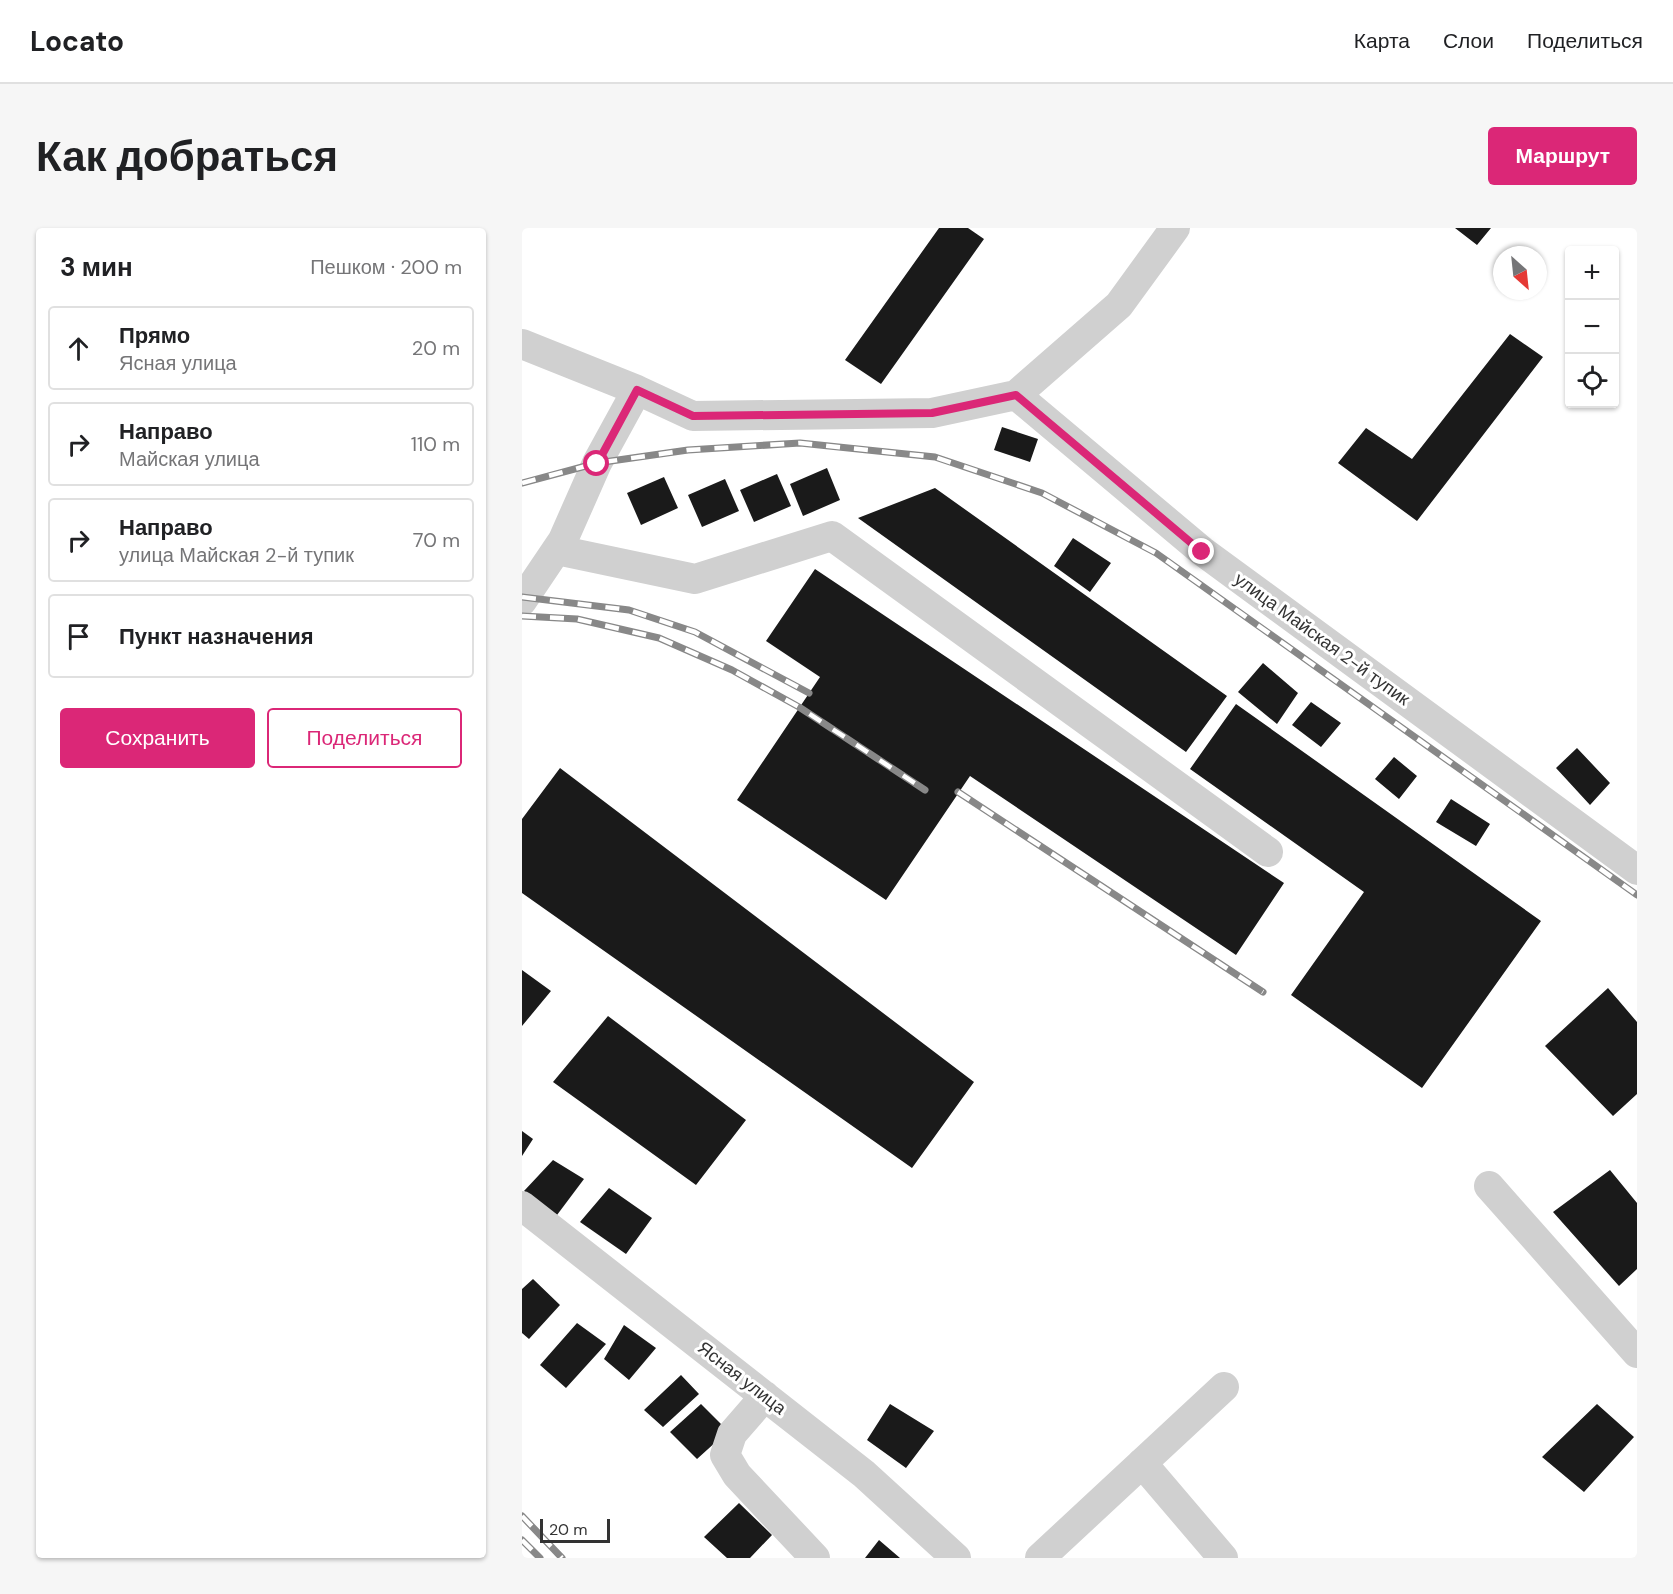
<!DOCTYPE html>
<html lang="ru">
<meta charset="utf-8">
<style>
:root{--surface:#fff;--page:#f6f6f6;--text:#202124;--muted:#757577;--line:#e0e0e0;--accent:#db2777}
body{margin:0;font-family:"DM Sans",sans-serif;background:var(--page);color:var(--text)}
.controls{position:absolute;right:18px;top:18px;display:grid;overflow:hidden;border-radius:6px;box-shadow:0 2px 4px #0004}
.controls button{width:54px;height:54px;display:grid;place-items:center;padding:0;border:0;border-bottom:2px solid var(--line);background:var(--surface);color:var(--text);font:30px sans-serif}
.compass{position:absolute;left:971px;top:18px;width:54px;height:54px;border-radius:50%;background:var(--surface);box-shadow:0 2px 4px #0004;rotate:153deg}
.scale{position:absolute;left:18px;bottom:15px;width:70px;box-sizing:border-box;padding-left:6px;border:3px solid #333;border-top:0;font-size:16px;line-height:21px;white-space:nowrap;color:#333;-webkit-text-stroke:4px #fff;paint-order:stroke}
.stop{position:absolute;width:18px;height:18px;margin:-14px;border:4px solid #db2777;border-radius:50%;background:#fff}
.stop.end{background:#db2777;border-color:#fff;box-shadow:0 2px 6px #0008}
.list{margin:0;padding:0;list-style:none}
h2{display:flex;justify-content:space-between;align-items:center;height:78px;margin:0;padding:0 24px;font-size:26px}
h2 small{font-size:20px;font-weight:400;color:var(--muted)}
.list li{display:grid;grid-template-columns:39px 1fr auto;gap:18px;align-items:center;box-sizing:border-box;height:84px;margin:0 12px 12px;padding:0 12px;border:2px solid var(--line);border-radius:6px}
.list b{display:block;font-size:22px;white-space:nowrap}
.list p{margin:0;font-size:20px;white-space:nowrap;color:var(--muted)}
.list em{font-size:20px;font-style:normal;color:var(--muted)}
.actions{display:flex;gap:12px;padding:18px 24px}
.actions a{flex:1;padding:14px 0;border:2px solid var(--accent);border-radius:6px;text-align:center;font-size:21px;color:var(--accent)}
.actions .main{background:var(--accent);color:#fff}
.icon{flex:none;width:33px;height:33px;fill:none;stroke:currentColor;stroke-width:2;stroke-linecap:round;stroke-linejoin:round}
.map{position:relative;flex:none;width:1115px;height:1330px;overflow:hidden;border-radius:6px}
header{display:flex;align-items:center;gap:36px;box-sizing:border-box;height:84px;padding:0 30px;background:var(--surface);border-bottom:2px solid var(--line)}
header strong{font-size:28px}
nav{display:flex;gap:33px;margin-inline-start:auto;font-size:21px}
.intro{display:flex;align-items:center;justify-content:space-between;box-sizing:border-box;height:144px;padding:0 36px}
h1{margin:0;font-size:42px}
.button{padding:15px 27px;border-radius:6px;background:var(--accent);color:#fff;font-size:21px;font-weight:700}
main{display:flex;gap:36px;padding:0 36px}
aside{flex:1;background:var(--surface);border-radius:6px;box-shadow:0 2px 4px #0004}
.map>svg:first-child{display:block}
</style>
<header>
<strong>Locato</strong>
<nav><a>Карта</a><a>Слои</a><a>Поделиться</a></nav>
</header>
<div class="intro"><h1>Как добраться</h1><a class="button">Маршрут</a></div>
<main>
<aside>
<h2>3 мин<small>Пешком · 200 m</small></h2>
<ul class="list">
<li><svg class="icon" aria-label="ahead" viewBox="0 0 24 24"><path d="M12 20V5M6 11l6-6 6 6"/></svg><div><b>Прямо</b><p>Ясная улица</p></div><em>20 m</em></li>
<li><svg class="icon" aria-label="right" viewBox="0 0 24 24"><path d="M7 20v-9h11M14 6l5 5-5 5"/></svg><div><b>Направо</b><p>Майская улица</p></div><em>110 m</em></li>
<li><svg class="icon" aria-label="right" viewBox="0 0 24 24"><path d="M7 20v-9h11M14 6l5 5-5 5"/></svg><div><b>Направо</b><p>улица Майская 2-й тупик</p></div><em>70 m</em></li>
<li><svg class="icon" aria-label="arrive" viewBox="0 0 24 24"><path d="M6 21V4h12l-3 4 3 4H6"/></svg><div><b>Пункт назначения</b></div></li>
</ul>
<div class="actions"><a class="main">Сохранить</a><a>Поделиться</a></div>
</aside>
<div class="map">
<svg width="1115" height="1330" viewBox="0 0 1115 1330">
<rect width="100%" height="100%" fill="#fff"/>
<path fill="#1a1a1a" d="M417,0H446L462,11L359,156L323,132Z
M933,0H969L955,17Z
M988,106L1021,129L895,293L816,235L844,200L890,231Z
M480,199L516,211L508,234L472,222Z
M305,240L318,272L281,288L268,256Z
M255,246L269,278L232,294L218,262Z
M142,249L156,280L119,297L105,265Z
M203,251L217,283L180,299L166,267Z
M413,260L705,468L664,524L336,290Z
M551,310L589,335L568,364L532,338Z
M293,341L762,655L714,727L448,548L364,672L215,572L298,449L244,413Z
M741,435L776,465L755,496L716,464Z
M789,474L819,495L799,519L770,497Z
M714,476L1019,693L900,860L769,767L842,664L668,541Z
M1055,520L1088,555L1068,577L1034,540Z
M872,529L895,548L877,571L853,551Z
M38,540L452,854L390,940L0,665V591Z
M929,571L968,596L954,618L914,594Z
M0,742L29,763L0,798Z
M1086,760L1115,794V866L1091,888L1023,818Z
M86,788L224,892L174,957L31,854Z
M0,903L11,911L0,928Z
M31,932L62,951L35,987L2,963Z
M1088,942L1115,975V1041L1097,1058L1031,984Z
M87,960L130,990L104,1026L58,994Z
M11,1051L38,1077L7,1111L0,1105V1061Z
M55,1095L84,1116L44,1160L18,1137Z
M102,1097L134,1120L107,1152L82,1131Z
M159,1147L177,1166L141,1199L122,1182Z
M179,1176L206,1203L175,1231L148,1204Z
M368,1176L412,1203L384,1240L345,1212Z
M1075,1176L1112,1209L1062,1264L1020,1229Z
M217,1275L250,1307L228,1330H205L182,1309Z
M357,1312L378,1330H343Z"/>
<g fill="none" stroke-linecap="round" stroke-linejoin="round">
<path stroke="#d0d0d0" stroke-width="30" d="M0,116L115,162L171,188L410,185L494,167L597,77L653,0
M494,167L680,323L1115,642
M35,322L173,351L310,308L746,624
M0,373L41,312L75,235L115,162
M967,958L1115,1125
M0,978L342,1246L434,1330
M243,1168L210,1206L203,1227L215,1247L293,1330
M620,1235L701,1330
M518,1330L702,1159"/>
<defs>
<path id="rail" d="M0,255L75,235L166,222L278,215L413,229L520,265L634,325L1115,667
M0,369L107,382L173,404L287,465
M0,388L55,391L137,410L210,442L277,479L403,562
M436,564L741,764
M0,1288L40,1330
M0,1312L18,1330"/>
</defs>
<use href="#rail" stroke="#888" stroke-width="7"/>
<use href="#rail" stroke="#fff" stroke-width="4.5" stroke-dasharray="14" stroke-linecap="butt"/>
</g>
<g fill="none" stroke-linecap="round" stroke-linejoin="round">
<path stroke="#db2777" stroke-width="8" d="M75,236L115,162L171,188L410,185L494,167L680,324"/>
</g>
<g text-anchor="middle" stroke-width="6" stroke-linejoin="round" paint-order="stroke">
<g font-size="18" fill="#333" stroke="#fff">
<text transform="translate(800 411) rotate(36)" y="6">улица Майская 2-й тупик</text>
<text transform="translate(220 1150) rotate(38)" y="6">Ясная улица</text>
</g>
</g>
</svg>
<div class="controls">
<button>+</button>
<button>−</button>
<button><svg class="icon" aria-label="locate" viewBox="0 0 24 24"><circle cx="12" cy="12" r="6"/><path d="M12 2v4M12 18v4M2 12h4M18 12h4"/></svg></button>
</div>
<svg class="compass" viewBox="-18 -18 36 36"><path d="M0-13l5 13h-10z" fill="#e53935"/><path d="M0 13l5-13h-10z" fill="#757577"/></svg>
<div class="scale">20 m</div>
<div class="stop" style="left:75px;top:236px"></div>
<div class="stop end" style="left:680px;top:324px"></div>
</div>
</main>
